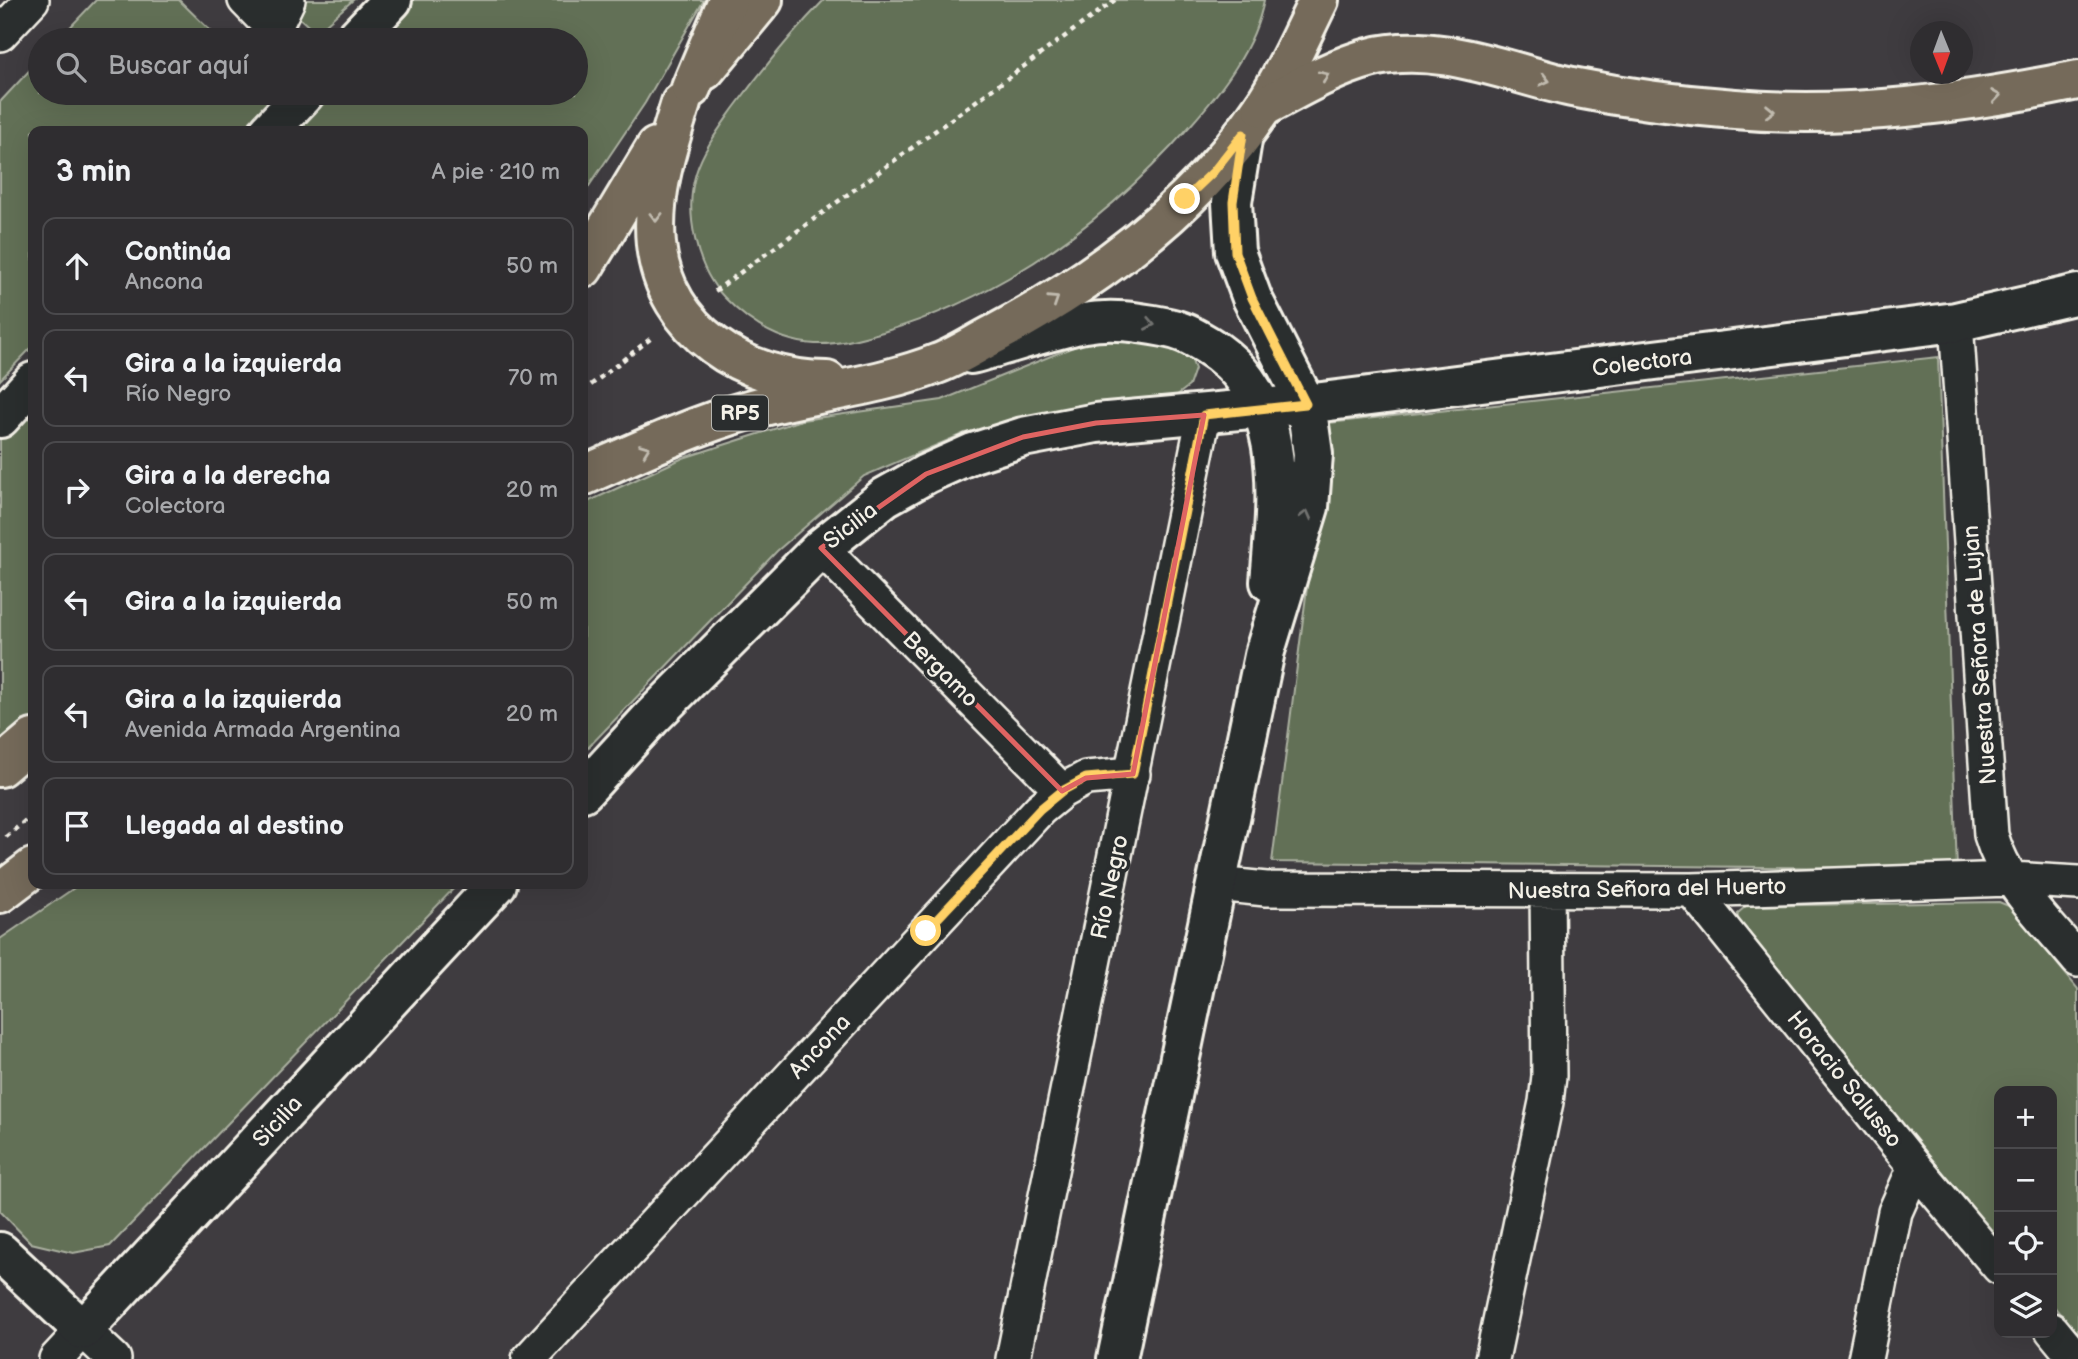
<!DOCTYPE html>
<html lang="es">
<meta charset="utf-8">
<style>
:root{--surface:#2f2d30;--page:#3b393c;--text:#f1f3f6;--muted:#a7a8ab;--line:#4a494c}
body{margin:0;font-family:"Balsamiq Sans",sans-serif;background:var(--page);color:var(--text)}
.controls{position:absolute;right:21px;bottom:21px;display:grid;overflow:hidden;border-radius:14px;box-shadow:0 7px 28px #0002}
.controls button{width:63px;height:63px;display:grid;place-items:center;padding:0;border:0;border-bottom:2px solid var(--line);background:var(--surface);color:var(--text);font:35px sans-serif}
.compass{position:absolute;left:1910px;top:21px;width:63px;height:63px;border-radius:50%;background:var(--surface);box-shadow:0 7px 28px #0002;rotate:179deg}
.stop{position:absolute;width:21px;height:21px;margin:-16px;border:5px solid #ffd166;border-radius:50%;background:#fff}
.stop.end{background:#ffd166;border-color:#fff;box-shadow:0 2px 7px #0008}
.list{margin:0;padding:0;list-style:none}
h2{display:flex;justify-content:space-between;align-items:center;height:91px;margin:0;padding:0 28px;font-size:30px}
h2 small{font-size:23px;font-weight:400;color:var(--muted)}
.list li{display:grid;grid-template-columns:46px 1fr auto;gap:21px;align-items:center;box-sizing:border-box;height:98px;margin:0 14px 14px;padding:0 14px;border:2px solid var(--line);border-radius:14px}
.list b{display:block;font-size:26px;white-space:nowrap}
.list p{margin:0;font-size:23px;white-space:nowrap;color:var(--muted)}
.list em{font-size:23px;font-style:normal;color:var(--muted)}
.icon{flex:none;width:38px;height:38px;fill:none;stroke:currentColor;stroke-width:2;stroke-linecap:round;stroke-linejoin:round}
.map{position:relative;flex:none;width:2078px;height:1359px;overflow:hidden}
.search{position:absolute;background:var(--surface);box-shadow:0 7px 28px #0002;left:28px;top:28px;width:560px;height:77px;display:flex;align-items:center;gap:18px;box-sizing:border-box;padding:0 24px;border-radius:38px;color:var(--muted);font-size:26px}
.panel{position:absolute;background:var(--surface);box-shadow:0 7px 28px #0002;left:28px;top:126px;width:560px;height:763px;border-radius:14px}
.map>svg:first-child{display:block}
</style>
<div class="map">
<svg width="2078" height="1359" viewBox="0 0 2078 1359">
<rect width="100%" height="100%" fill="#3f3c40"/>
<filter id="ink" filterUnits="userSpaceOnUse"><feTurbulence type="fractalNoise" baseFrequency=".0143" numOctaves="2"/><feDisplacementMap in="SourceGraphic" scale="14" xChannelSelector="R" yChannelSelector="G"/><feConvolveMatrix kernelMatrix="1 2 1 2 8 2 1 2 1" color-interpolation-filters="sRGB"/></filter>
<g filter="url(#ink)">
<path fill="#626f57" stroke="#abb0a0" stroke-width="2" d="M96,0H179L220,40H58Z
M305,0H353L316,33L296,15Z
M410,0H704L645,103L583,195V131H286L322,93H576V40H372Z
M824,0H1264C1255,48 1222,90 1190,126C1107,220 1005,296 883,332C862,338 838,345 815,344C779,342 749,323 724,297C696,268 684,212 696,173C703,150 719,129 733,109C761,71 791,34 824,0Z
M40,59V93H274L277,96L243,131H33V346L0,380V102Z
M1098,337L1174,344L1190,356L1195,369L1189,386L1172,399L1090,408L965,433L864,476L777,551L583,753V504L683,458L802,420L942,400Z
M1938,357L1957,869L1272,862L1328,423Z
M33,399V718L0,745V434Z
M80,884H458L110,1246L73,1253L31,1243L0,1211V939Z
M1999,902L2011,907L2078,989V1336L2052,1304V1091H1999V1241L1737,925L1738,913L1746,906Z"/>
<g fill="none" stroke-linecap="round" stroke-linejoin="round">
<defs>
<path id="street" d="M245,0L284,40
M274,29L288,0
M0,34L32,0
M1956,322L1991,835C2005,884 2046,921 2078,960
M821,548L1062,791
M1217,884L1266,889L1692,890L2010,879L2078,883
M1692,890L1915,1167L1999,1267
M2052,1330L2076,1359
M56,1359L83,1330L114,1359
M529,1359L1040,809L1062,791L1086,778L1133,774
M1013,1359L1204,415
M1492,1359L1546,1102L1549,1076L1547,889
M1865,1359L1895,1212L1915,1167"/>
<path id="secondary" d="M354,40L392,0
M269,131L305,93
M971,354C1009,344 1047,331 1084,323C1111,318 1138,322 1164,327C1181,330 1192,336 1207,345C1291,395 1277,499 1270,582
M0,418L33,382
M583,792L651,718L821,548L885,497L926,474L973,453L1023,437L1096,423L1306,404L1956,322L2078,294
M0,1252L83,1330L497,884
M1117,1359L1265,651L1309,507L1313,454L1306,404L1252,298L1235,252L1232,202L1243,134"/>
<path id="primary" d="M705,70L763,0
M681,103C667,148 651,195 656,244C665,331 745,381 827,381
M583,268L656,147
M583,476C637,452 692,426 749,410C812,392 879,387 939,363C958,356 977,343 995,334C1098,279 1197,206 1263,107C1285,74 1301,36 1319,0
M0,767L33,739
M0,893L33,868"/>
<path id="highway" d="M691,88L728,0
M1263,107C1297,89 1332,68 1369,58C1436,40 1508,73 1572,87C1626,98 1680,105 1735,109C1850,119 1966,103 2078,80"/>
</defs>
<use href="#street" stroke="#f4f1e8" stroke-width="38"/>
<use href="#secondary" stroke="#f4f1e8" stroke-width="44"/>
<use href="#primary" stroke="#f4f1e8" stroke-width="44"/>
<use href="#highway" stroke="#f4f1e8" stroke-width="44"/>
<path stroke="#f4f1e8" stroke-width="4.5" stroke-dasharray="5 5" stroke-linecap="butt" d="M715,291L1115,0
M583,391L654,336
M6,837L33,814"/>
<use href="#street" stroke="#2a2d2e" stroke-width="33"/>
<use href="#secondary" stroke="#2a2d2e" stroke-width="38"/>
<use href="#primary" stroke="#746a5a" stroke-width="38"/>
<use href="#highway" stroke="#746a5a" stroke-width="38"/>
</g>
<defs><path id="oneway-chevron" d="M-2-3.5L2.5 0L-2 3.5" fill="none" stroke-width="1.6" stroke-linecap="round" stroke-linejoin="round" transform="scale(1.75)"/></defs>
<g stroke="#c1bbaf">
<use href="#oneway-chevron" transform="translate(1324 76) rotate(-24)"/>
<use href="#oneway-chevron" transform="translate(1545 80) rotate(14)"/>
<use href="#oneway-chevron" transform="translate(1996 96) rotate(-8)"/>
<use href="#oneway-chevron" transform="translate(1770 111) rotate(1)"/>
<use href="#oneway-chevron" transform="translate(656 217) rotate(90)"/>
<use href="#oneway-chevron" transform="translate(1054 300) rotate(-33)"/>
<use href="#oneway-chevron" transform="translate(645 449) rotate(-21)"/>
</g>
<g stroke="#71726f">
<use href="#oneway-chevron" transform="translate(1150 324) rotate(11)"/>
<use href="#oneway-chevron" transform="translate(1306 515) rotate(-76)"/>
</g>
</g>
<g fill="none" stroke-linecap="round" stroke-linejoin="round" filter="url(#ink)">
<path stroke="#ffd166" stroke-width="9" d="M926,931L1040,809L1062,791L1086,778L1133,774L1204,415L1306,404L1252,298L1235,252L1233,202L1243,134L1213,172L1185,199"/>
</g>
<path fill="none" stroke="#df6462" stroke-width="5" stroke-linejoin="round" d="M1204,415L1133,774L1086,778L1062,791L821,548L926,474L1023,437L1096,423Z"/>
<g text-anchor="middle" stroke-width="7" stroke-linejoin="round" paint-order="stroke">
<rect fill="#2a2d2e" stroke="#b7b6b0" stroke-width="2" x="712" y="395.5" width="56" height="35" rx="5"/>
<g font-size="21" font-weight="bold" fill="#f4f1e8">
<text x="740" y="420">RP5</text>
</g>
<g font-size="23" fill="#f4f1e8" stroke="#2a2d2e">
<text transform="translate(1642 362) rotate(-7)" y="8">Colectora</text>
<text transform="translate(850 525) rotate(-38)" y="8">Sicilia</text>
<text transform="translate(1979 655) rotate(-94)" y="8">Nuestra Señora de Lujan</text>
<text transform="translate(941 669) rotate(45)" y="8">Bergamo</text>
<text transform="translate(1109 887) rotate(-78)" y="8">Río Negro</text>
<text transform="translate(1647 888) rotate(-1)" y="8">Nuestra Señora del Huerto</text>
<text transform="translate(819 1046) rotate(-47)" y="8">Ancona</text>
<text transform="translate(1845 1079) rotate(51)" y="8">Horacio Salusso</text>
<text transform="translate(277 1121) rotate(-47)" y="8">Sicilia</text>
</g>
</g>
</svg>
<div class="controls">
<button>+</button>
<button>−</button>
<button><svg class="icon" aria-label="locate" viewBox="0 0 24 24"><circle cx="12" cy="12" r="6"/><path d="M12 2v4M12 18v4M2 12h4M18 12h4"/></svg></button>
<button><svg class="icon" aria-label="layers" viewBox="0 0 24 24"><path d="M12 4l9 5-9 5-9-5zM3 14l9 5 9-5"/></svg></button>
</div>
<svg class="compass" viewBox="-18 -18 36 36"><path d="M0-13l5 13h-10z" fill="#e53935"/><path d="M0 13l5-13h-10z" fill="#a7a8ab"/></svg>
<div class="stop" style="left:926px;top:931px"></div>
<div class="stop end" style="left:1185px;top:199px"></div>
<div class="search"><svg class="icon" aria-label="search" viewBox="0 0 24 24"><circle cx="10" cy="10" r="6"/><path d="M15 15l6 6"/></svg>Buscar aquí</div>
<section class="panel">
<h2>3 min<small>A pie · 210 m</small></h2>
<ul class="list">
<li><svg class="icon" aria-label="ahead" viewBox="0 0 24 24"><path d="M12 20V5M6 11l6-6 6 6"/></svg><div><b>Continúa</b><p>Ancona</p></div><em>50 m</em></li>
<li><svg class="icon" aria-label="left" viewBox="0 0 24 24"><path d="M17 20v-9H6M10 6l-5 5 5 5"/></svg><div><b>Gira a la izquierda</b><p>Río Negro</p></div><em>70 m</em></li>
<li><svg class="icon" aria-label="right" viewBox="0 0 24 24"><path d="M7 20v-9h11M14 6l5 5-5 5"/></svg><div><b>Gira a la derecha</b><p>Colectora</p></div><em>20 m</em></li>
<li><svg class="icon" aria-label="left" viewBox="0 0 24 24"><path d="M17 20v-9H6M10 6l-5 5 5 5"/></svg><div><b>Gira a la izquierda</b></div><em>50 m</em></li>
<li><svg class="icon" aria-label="left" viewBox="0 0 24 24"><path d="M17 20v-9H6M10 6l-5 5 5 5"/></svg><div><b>Gira a la izquierda</b><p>Avenida Armada Argentina</p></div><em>20 m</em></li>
<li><svg class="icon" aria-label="arrive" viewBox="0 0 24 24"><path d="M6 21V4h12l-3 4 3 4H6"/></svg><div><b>Llegada al destino</b></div></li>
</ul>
</section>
</div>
